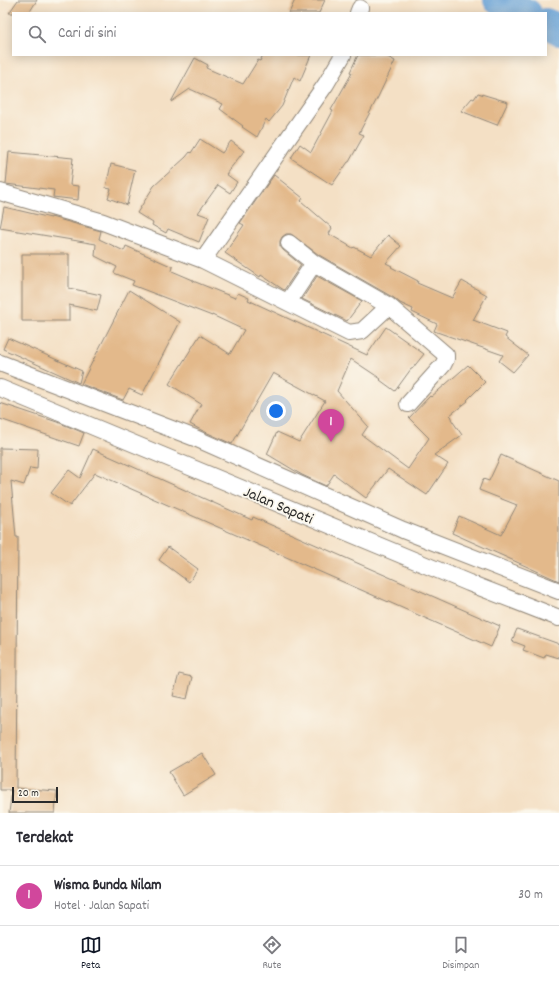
<!DOCTYPE html>
<html lang="id">
<meta charset="utf-8">
<style>
:root{--surface:#fff;--page:#f7f7f7;--text:#2b2b33;--muted:#7c7c81;--line:#e1e1e2;--accent:#111827}
body{margin:0;font-family:Dekko,sans-serif;background:var(--page);color:var(--text)}
.scale{position:absolute;left:12px;bottom:10px;width:46px;box-sizing:border-box;padding-left:4px;border:2px solid #2b2b2b;border-top:0;font-size:11px;line-height:14px;white-space:nowrap;color:#2b2b2b;-webkit-text-stroke:3px #fbf7ec;paint-order:stroke}
.you{position:absolute;left:276px;top:411px;width:14px;height:14px;margin:-10px;border:3px solid #fff;border-radius:50%;background:#1a73e8;box-shadow:0 0 0 6px #1a73e833}
.badge{display:grid;place-items:center;width:26px;height:26px;border-radius:50%;background:var(--accent);color:#fff;font-size:13px;font-weight:700}
.pin{position:absolute;translate:-50% -33px;filter:drop-shadow(0 1px 2px #0008)}
.pin::after{content:'';position:absolute;top:21px;width:14px;height:12px;background:inherit;clip-path:polygon(0 0,100% 0,50% 100%)}
.list{margin:0;padding:0;list-style:none}
h2{display:flex;justify-content:space-between;align-items:center;height:52px;margin:0;padding:0 16px;font-size:17px}
h2 small{font-size:13px;font-weight:400;color:var(--muted)}
.list li{display:grid;grid-template-columns:26px 1fr auto;gap:12px;align-items:center;box-sizing:border-box;height:60px;padding:0 16px;border-top:1px solid var(--line)}
.list b{display:block;font-size:15px;white-space:nowrap}
.list p{margin:0;font-size:13px;white-space:nowrap;color:var(--muted)}
.list em{font-size:13px;font-style:normal;color:var(--muted)}
.icon{flex:none;width:22px;height:22px;fill:none;stroke:currentColor;stroke-width:2;stroke-linecap:round;stroke-linejoin:round}
.map{position:relative;flex:none;width:559px;height:813px;overflow:hidden}
.search{position:absolute;background:var(--surface);box-shadow:0 2px 10px #0003;left:12px;right:12px;top:12px;height:44px;display:flex;align-items:center;gap:10px;box-sizing:border-box;padding:0 14px;border-radius:0px;color:var(--muted);font-size:15px}
.sheet{height:112px;background:var(--surface)}
nav{display:flex;justify-content:space-around;align-items:center;box-sizing:border-box;height:56px;border-top:1px solid var(--line);background:var(--surface);font-size:11px;color:var(--muted)}
nav a{display:grid;justify-items:center;gap:2px}
nav .on{color:var(--accent)}
.map>svg:first-child{display:block}
</style>
<div class="map">
<svg width="559" height="813" viewBox="0 0 559 813">
<rect width="100%" height="100%" fill="#fbf7ec"/>
<filter id="ink" filterUnits="userSpaceOnUse"><feTurbulence type="fractalNoise" baseFrequency=".025" numOctaves="2"/><feDisplacementMap in="SourceGraphic" scale="8" xChannelSelector="R" yChannelSelector="G"/><feConvolveMatrix kernelMatrix="1 2 1 2 8 2 1 2 1" color-interpolation-filters="sRGB"/></filter>
<filter id="wash" filterUnits="userSpaceOnUse"><feTurbulence type="fractalNoise" baseFrequency=".012" numOctaves="4" result="noise"/><feDisplacementMap in="SourceGraphic" scale="16" xChannelSelector="R" yChannelSelector="G"/><feGaussianBlur stdDeviation="0.9" result="paint"/><feColorMatrix in="noise" values="0 0 0 0 0 0 0 0 0 0 0 0 0 0 0 0 0 1.4 0 .05"/><feComposite in="paint" operator="in"/></filter>
<g filter="url(#wash)">
<rect width="100%" height="100%" fill="#f4e0c5"/>
<g fill="none" stroke-linecap="round" stroke-linejoin="round">
<path stroke="#66a0d5" stroke-width="28" d="M497,0L528,13
M546,22L551,24L559,32"/>
</g>
<g id="blocks">
<path fill="#e3b98b" d="M18,0H37L29,13H9Z
M295,0H325L319,13H289Z
M263,55H311L300,81L294,77L282,106L269,122L266,119L257,137L242,127L243,126L220,109L223,104L190,89L171,102L195,58L208,65L206,68L243,84L258,60L260,61Z
M358,55H384L395,61L378,97L359,133L364,135L349,162H348L332,185L291,158L300,144L311,152L333,111L331,110L352,73L350,72Z
M478,93L508,102L497,125L461,111L472,98L474,99Z
M200,139L222,153L231,141L244,151L226,174L237,182L230,193L218,185L198,213L209,217L199,242L168,229L166,233L152,225L153,223L137,213L154,186L186,157L190,152L191,153Z
M9,152L73,158L70,185L79,186L78,200L53,197L54,190L6,184Z
M111,164L135,170L127,205L108,198L111,189L106,188Z
M274,175L303,198L301,201L332,228L329,234L353,248L354,247L371,256L388,235L401,246L386,263L392,266L391,267L418,281L417,283L452,298L462,281L487,295L473,320L507,333L505,337L528,355L513,372L499,361L503,355L434,331L437,324L412,312L413,309L400,303L394,298L319,255L291,234H286L282,237L280,241V246L283,250L301,265L284,290L261,275L260,277L225,253L244,225L240,223Z
M4,207L51,218V217L101,231L99,239L124,251L126,246L173,267L172,271L193,280V281L235,298L238,293L249,298L248,300L367,355L386,327L424,354L412,369H411L395,391L380,380L381,379L351,359L337,391L368,426L362,435L408,469L429,438L409,418L430,396L431,397L468,365L485,382L467,400L468,401L450,415L452,417L451,419L462,435L434,455L448,464L427,495L388,469L366,498L334,474L326,486L302,475L267,454L277,432L299,442L325,401L273,373L232,444L201,430L190,424L201,404L169,384L200,335L230,354L244,330L212,315V316L132,285L134,281L114,273L117,267L95,256L96,244L0,228Z
M22,254H69V288L101,295L97,311L69,305V321H22Z
M317,276L362,301L347,321L302,299Z
M129,290L180,322L142,395L129,389L123,400L81,384Z
M8,338L82,371L79,383L3,349Z
M0,403L60,423L84,433L79,446L0,419Z
M0,448L38,449L37,469L30,468L24,485L11,481L16,537H18L16,788L57,791L55,813H9L12,790H0Z
M93,449L252,520L253,517L500,626L491,647L95,473L70,506L51,493L69,470L80,478Z
M501,455L559,481V581L452,533L459,516L501,535L517,505L479,490L483,479L489,481Z
M168,547L198,569L189,582L159,560Z
M517,629L559,644V658L546,654L544,658L523,650L525,646L512,641Z
M179,674L192,677L187,699L173,696Z
M202,753L216,775L183,795L169,772Z"/>
</g>
</g>
<g filter="url(#ink)">
<use href="#blocks" fill-opacity="0" stroke="#908678" stroke-width="1"/>
<g fill="none" stroke-linecap="round" stroke-linejoin="round">
<defs>
<path id="minor" d="M358,13L360,8
M0,192L103,222L203,260L326,84L343,55
M289,243L314,263L389,306
M203,260L349,333L362,331L389,306L446,355V359L443,365L408,404
M288,302L314,263
M0,363L195,438L403,530L559,591
M0,388L469,583L559,618"/>
</defs>
<use href="#minor" stroke="#908678" stroke-width="18"/>
<use href="#minor" stroke="#fff" stroke-width="16"/>
</g>
</g>
<g text-anchor="middle" stroke-width="3.5" stroke-linejoin="round" paint-order="stroke">
<g font-size="16" fill="#2b2b2b" stroke="#fbf7ec">
<text transform="translate(279 504) rotate(23)" y="6">Jalan Sapati</text>
</g>
</g>
</svg>
<div class="scale">20 m</div>
<div class="you"></div>
<div class="pin badge" style="left:331px;top:442px;background:#d1479c">1</div>
<div class="search"><svg class="icon" aria-label="search" viewBox="0 0 24 24"><circle cx="10" cy="10" r="6"/><path d="M15 15l6 6"/></svg>Cari di sini</div>
</div>
<section class="sheet">
<h2>Terdekat<small></small></h2>
<ul class="list">
<li><span class="badge" style="background:#d1479c">1</span><div><b>Wisma Bunda Nilam</b><p>Hotel · Jalan Sapati</p></div><em>30 m</em></li>
</ul>
</section>
<nav>
<a class="on"><svg class="icon" aria-label="map" viewBox="0 0 24 24"><path d="M3 6l6-2 6 2 6-2v14l-6 2-6-2-6 2zM9 4v14M15 6v14"/></svg>Peta</a>
<a><svg class="icon" aria-label="directions" viewBox="0 0 24 24"><path d="M12 3l9 9-9 9-9-9zM9 14v-3h6M13 9l2 2-2 2"/></svg>Rute</a>
<a><svg class="icon" aria-label="saved" viewBox="0 0 24 24"><path d="M7 4h10v16l-5-4-5 4z"/></svg>Disimpan</a>
</nav>
